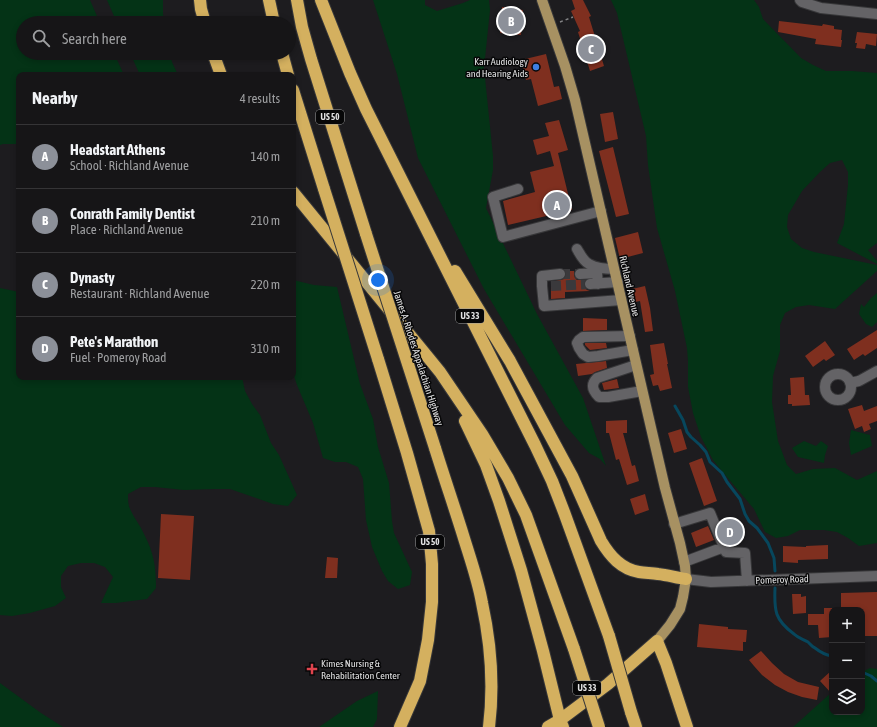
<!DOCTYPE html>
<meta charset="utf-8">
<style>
:root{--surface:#161517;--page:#1f1e20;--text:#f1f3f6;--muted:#9e9fa1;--line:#353436;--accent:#8c9099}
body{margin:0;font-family:"Asap Condensed",sans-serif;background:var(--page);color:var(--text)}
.controls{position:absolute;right:12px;bottom:12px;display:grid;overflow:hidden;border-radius:8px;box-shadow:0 2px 6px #0003}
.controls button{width:36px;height:36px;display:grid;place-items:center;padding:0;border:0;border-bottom:1px solid var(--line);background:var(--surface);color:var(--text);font:20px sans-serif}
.you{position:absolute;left:378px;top:280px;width:14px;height:14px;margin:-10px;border:3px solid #fff;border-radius:50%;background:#1a73e8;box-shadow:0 0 0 6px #1a73e833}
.badge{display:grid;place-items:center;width:26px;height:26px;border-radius:50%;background:var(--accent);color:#fff;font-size:13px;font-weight:700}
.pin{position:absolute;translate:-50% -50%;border:2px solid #fff;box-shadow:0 1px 4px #0006}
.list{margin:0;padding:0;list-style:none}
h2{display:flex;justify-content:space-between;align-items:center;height:52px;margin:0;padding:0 16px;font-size:17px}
h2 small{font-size:13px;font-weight:400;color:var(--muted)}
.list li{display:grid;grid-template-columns:26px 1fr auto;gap:12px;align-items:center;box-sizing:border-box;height:64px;padding:0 16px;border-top:1px solid var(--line)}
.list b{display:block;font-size:15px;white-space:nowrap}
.list p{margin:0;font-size:13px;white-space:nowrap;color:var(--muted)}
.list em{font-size:13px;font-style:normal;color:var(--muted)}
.icon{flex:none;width:22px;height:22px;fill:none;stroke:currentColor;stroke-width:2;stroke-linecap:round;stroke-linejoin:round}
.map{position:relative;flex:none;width:877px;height:727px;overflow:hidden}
.search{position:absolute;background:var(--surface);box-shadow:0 2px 6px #0003;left:16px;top:16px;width:280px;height:44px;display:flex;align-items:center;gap:10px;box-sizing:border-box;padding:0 14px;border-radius:22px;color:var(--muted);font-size:15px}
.panel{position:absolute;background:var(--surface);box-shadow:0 2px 6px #0003;left:16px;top:72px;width:280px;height:308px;border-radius:8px}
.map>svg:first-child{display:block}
</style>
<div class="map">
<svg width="877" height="727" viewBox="0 0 877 727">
<rect width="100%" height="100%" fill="#1d1c1f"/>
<path fill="#043316" d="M0,0H90L100,23H23V53H114L124,75H19V144H3L0,145Z
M107,0H163V14L165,23H117Z
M373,0H425V5L437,11L463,3L470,0H489L490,10L484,68L493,156V170L486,208L537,314L583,398L606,466L600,459L589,453L565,425L484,289L418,158L397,74Z
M611,0H754L759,7L763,19L801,58L813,65L826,71H852L877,73V243L868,250L877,261V264L837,243L844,224L848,185V172L842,160L830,163L820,172L802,191L788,215L787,227L791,239L802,248L814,252L877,265V271L835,309L809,305L796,307L785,313L780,325V351L773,376L772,402L778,441L787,465L796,474L813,469L835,468L857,480L877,471V543L859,546L848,538L837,532L824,530H800L788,536L776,538L765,532L754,509L721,470L713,460L701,437L693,413L688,387V361L687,348L675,291L657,228L648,165L646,136L617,13Z
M130,53H170L172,62L178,75H140Z
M293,280L314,285L337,287L360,384L373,419L378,447L389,483L392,521L394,533L412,572L410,585L398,589L388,581L382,571L372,547L366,520L363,479L358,467L346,462H335L323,458L313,423L297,385L293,373Z
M0,288L19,292V377H242L245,391L252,404L260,415L271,443L279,455L297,495L288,506L273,504L230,489H215L184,490L155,487H141L128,494C128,499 128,505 130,509C134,518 140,525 144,534C154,553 156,567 156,588L147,599L116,603H101L113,577L105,567L94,563H81L68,566L61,576V587L66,598L55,606L30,613L12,616L0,615Z
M877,293V322L872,327L866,324L859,314L861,304L864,307L871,298Z
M851,430L870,435L872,446L851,455L849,443Z
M804,441L816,446L821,441L828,446L825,455L824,463L798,457L792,448Z
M870,668L877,669V727H793L832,692V712H862V672Z
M0,683L41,713L63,727H0Z
M378,691L377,719L373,727H319L357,701Z"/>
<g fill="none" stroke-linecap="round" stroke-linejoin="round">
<path stroke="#07475d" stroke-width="3" d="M675,406L683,420L687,432L691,437L700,445L706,452L710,462L722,473L727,482L740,499L745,514L749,521L757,528L768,543L774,558L775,571
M775,588C774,611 775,620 794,634C798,638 803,639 808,642C810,644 812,647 815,648C820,652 826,655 832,656
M862,672L871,676L877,681"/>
</g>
<path fill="#7f2f1f" d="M572,0H583L591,16L589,17L604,66L590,71L578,32L580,31L571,11L575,9Z
M502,7L523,10L521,35L500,33Z
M779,21L822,26L823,24L834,26V29L842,30L841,40H842L841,47L815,44L816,39L778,32Z
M857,32L877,34L876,46L866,44L865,49L856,48L857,43H855Z
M546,54L554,87L559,86L562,99L538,106L531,79L526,80L521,60Z
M613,112L618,139L605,142L600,114Z
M559,120L568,150L558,153L572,210L508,225L503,201L535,192L530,172L554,166L550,151L537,155L533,140L549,136L545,123Z
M613,147L629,214L616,217L599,151Z
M638,232L643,253L620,259L615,238Z
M566,271H574V275L575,278L577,280H585L584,284V287L587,290L590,291L565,292V298L551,299V282L564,279L566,276Z
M645,286L650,308L653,331L645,332L640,301L635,302L632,289Z
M583,318L607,319V330L583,331Z
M877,330V348L865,356L863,354L854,360L847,349Z
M825,341L835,355L826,361L824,359L813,367L805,356Z
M585,343H606L607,348L590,350L585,345Z
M664,343L668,364H667L672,388L660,391L658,385L653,386L650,375L654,374L650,345Z
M606,361L607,368L595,372L592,374L578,376L576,364Z
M804,377L805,395H809L810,405L792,406V404H788V395H791L790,378Z
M617,379L619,388L604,390L602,383Z
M862,405L864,411L877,406V421L869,424L871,429L864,432L862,426L855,429L848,409Z
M627,420V433H623L632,466L635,465L639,481L627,485L619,459L616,460L609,433H606V421Z
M681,429L687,449L674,453L668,433Z
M702,458L717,501L704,506L689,463Z
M645,494L649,510L635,515L630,499Z
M161,514L194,516L190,580L158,578Z
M731,520L741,536L730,544L722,526Z
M708,526L714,540L696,547L691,533Z
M828,545V559L798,560V563L783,562V546L806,547V546Z
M327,557L338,558L337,578H325Z
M877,592V636H862V610H841V593Z
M792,594H801V597L806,596V613L793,614Z
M824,608H832V637L819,638L818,625H808V614H824Z
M699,624L728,627V629L747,630L746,642H743V651L697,647Z
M761,651L772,663L784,674L798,682L819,687L817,700L802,697L788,692L775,685L762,675L754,666L749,660Z
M832,670V694L820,681Z"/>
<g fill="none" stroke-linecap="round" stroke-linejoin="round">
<path stroke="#3a393c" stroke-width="10" stroke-dasharray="10 5" stroke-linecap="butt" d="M560,274H580
M551,286L590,284"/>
<defs>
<path id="minor" d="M800,0L802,2L821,8L877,14
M518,189L493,197L503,237L601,211
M577,249C580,254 583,261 589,264C596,268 607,269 614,269
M560,274L542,276V286L544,306L621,300
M580,274L597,273L598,284
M590,284L618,282
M630,336L583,337L579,340L577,343L579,348L583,354L588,357L598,356L633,350
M636,365L597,378C591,384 592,390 599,397H608L642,391
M825 387a13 13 0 1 1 26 0a13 13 0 1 1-26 0Z
M850,383L859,381L877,371
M674,524L710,513L726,552L745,553L747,581
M684,562L724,547
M686,579L711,582L877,576"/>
<path id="major" d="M542,0L565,66L575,100L665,488L680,543L685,566L686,579L683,597L680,609L670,625L657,641"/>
<path id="highway" d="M200,0L201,9L205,23
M269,0L274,23
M297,0L302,27L311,59L366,234
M321,0L350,73L366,109L535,445L552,481L564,512L609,636
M213,53L221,75
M282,53L288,75
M293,90L324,189
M293,192L440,372L482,434L508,478L526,515L574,649
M455,271L510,361L572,476L601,541C610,556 621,569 639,572C645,573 652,573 658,574C668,575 677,578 686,579
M378,359L407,453L429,531L432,564V602L428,640L420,681L400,727
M465,421L486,465L499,501L521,570L543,651L560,720L563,727
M435,448C444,477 454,506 463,535C470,558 478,580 482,603C491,644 494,686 489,727
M631,712L636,727
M548,727L560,720L608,684L657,641L666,663L687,727"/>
</defs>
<use href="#minor" stroke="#373739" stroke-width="12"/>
<use href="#major" stroke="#373739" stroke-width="12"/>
<use href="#highway" stroke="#373739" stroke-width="14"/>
<path stroke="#838385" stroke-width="1.5" stroke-dasharray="3 3" stroke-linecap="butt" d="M560,22L573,17"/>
<use href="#minor" stroke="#646366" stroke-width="10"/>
<use href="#major" stroke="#a79162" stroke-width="10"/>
<use href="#highway" stroke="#d4b05f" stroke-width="12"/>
<defs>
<path id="highway-bridge" d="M324,189L378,359
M366,234L435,448
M609,636L631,712
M574,649L599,727"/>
</defs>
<use href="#highway-bridge" stroke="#373739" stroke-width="14" stroke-linecap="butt"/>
<use href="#highway-bridge" stroke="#d4b05f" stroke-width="12"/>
</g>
<circle fill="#3f7fe0" stroke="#070708" stroke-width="1.5" cx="536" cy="67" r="4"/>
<path fill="#e0444e" stroke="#070708" stroke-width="1.5" d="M310 663h4v4h4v4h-4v4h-4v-4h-4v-4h4z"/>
<g text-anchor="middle" stroke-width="3" stroke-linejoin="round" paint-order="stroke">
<g fill="#070708" stroke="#9f9fa0" stroke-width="1">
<rect x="316" y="110" width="28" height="14" rx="3"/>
<rect x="456" y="309" width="28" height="14" rx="3"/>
<rect x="416" y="535" width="28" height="14" rx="3"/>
<rect x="573" y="681" width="28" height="14" rx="3"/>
</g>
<g font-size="9" font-weight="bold" fill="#e0e0e1">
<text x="330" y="120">US 50</text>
<text x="470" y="319">US 33</text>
<text x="430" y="545">US 50</text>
<text x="587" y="691">US 33</text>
</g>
<g font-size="10" fill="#e0e0e1" stroke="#070708" text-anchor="end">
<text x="528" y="65">Karr Audiology<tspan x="528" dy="12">and Hearing Aids</tspan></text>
<text x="321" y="667" text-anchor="start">Kimes Nursing &amp;<tspan x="321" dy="12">Rehabilitation Center</tspan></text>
</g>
<g font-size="10" fill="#e0e0e1" stroke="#070708">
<text transform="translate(630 286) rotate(77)" y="4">Richland Avenue</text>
<text transform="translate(419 358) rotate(72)" y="4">James A. Rhodes Appalachian Highway</text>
<text transform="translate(782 579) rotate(-2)" y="4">Pomeroy Road</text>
</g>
</g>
</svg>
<div class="controls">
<button>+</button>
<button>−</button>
<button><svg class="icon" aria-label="layers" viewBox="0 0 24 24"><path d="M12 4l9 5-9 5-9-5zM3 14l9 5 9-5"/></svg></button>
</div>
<div class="you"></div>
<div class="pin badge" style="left:557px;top:205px">A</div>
<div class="pin badge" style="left:511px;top:21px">B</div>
<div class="pin badge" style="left:591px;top:49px">C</div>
<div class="pin badge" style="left:730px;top:532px">D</div>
<div class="search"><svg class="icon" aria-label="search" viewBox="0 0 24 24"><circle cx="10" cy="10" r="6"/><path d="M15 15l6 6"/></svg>Search here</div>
<section class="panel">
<h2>Nearby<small>4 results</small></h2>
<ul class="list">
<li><span class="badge">A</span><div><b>Headstart Athens</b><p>School · Richland Avenue</p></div><em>140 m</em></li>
<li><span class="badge">B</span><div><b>Conrath Family Dentist</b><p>Place · Richland Avenue</p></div><em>210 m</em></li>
<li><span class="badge">C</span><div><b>Dynasty</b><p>Restaurant · Richland Avenue</p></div><em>220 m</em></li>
<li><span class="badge">D</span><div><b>Pete's Marathon</b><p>Fuel · Pomeroy Road</p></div><em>310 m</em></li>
</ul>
</section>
</div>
